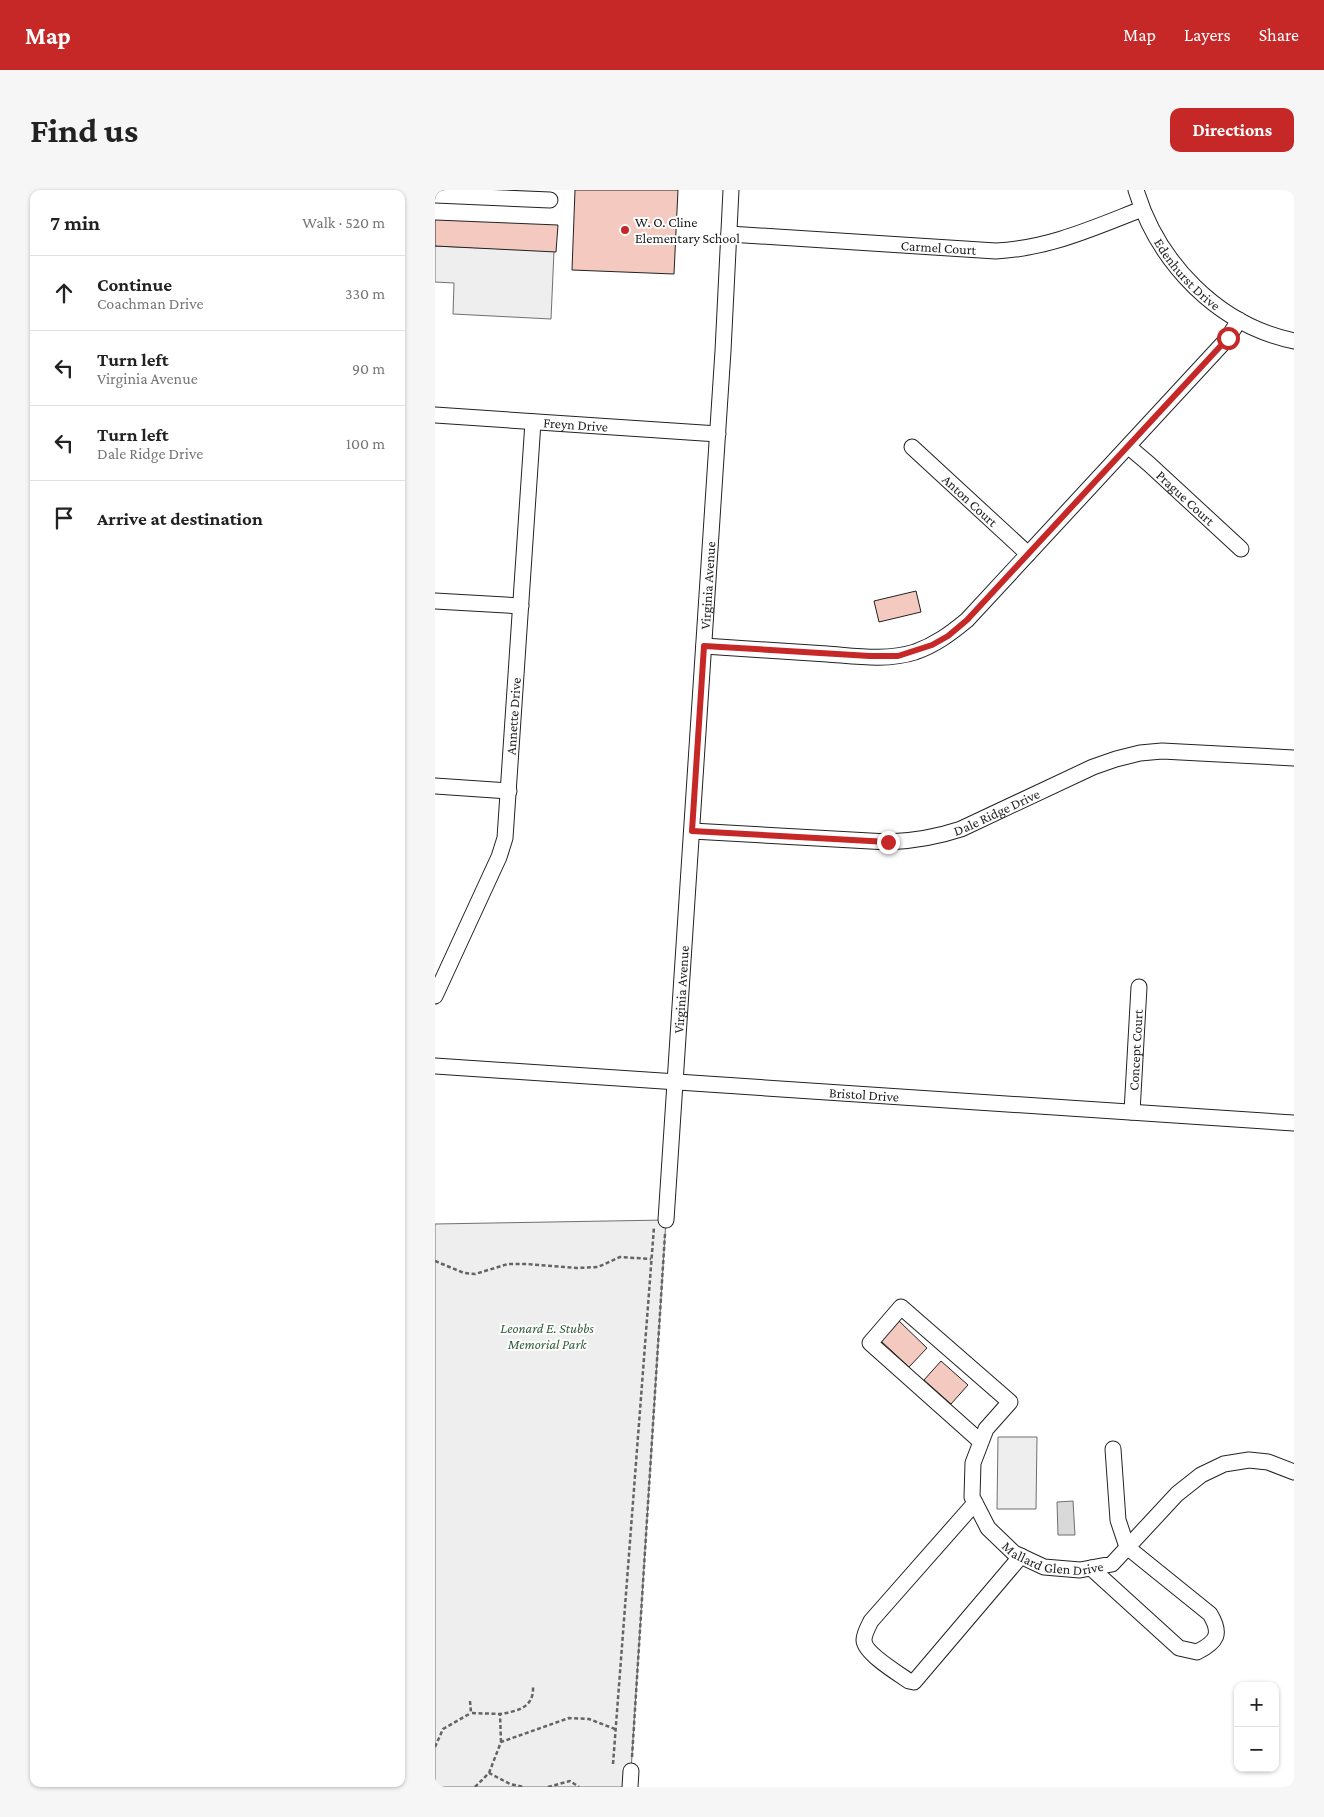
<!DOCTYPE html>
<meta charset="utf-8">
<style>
:root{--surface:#fff;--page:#f6f6f6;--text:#222;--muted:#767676;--line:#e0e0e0;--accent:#c62828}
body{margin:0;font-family:"Crimson Pro",serif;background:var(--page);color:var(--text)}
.controls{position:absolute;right:15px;bottom:15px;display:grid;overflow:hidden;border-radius:10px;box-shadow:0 1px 4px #0004}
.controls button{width:45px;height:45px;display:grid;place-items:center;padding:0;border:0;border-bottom:1px solid var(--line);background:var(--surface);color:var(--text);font:25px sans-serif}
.stop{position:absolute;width:15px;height:15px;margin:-11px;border:4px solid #c62828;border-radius:50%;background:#fff}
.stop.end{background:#c62828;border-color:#fff;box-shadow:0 1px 5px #0008}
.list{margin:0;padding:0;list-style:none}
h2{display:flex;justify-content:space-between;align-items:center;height:65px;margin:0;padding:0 20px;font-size:21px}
h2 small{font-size:16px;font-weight:400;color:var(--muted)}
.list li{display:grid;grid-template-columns:32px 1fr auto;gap:15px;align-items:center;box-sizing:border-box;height:75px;padding:0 20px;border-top:1px solid var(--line)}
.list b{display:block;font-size:19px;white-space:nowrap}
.list p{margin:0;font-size:16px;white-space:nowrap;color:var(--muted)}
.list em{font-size:16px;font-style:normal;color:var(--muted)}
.icon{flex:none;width:28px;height:28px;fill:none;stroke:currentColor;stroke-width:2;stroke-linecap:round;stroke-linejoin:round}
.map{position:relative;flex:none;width:859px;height:1597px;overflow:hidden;border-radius:10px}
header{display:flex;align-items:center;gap:30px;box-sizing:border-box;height:70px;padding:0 25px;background:var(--accent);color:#fff}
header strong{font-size:24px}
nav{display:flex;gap:28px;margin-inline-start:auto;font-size:18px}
.intro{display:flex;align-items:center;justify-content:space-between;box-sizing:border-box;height:120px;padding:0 30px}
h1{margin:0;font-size:35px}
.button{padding:12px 22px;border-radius:10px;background:var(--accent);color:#fff;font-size:18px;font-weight:700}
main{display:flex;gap:30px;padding:0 30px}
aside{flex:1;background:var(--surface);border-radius:10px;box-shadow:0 1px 4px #0004}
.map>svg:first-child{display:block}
</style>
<header>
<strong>Map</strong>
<nav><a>Map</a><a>Layers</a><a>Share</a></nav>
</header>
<div class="intro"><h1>Find us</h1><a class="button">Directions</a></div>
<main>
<aside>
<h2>7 min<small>Walk · 520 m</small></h2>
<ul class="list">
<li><svg class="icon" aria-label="ahead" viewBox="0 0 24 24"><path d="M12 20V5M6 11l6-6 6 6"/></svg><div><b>Continue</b><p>Coachman Drive</p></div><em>330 m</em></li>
<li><svg class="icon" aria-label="left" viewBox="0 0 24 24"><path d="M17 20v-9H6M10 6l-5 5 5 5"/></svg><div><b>Turn left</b><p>Virginia Avenue</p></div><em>90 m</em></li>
<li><svg class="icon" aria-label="left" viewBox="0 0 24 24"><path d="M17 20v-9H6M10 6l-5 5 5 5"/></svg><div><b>Turn left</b><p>Dale Ridge Drive</p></div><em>100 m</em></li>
<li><svg class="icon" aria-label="arrive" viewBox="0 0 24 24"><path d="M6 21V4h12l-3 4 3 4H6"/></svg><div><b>Arrive at destination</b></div></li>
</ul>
</aside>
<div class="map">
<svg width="859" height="1597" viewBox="0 0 859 1597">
<rect width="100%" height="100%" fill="#fff"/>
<path fill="#eee" stroke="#6f6f6f" d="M0,56L119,61L116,129L18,124L19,93L0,92Z
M231,1030L195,1597H0V1034Z
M563,1247H602L601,1319H562Z"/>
<path fill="#d9d9d9" stroke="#6f6f6f" d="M638,1311L640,1345H623L622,1312Z"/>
<path fill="#f3c9c0" stroke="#222" d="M140,0H243L239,84L137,80Z
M0,30L123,35L121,62L0,56Z
M481,401L486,422L444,432L439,411Z
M464,1131L492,1158L474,1177L446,1151Z
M506,1171L533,1195L516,1214L489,1190Z"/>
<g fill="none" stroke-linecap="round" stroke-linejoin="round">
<defs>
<g id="minor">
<path id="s1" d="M701,0C723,73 783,135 859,151"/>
<path d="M0,5L115,10"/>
<path id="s2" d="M294,44L561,61C615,58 658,38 707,19"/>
<path id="s3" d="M0,225L283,244"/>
<path id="s4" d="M477,257L593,364"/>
<path id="s5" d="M694,257L714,274L806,359"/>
<path d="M0,411L86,416"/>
<path d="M269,456C310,459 351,461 392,464C420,466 452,471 480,462C500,455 515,444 532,430L793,148L804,130"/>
<path d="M0,596L74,601"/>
<path id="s6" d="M257,641L453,652C479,651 502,647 526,639L658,577L681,569L705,563L727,561L859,568"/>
<path id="s7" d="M0,806L64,667L70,648L98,232"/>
<path id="s8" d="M0,876L859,933"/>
<path id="s9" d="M697,922L704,797"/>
<path id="s10" d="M231,1030L288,161L296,0"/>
<path id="s11" d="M546,1252L435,1153L466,1117L575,1212L551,1239L538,1273L537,1307L553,1338L579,1363L609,1377L645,1380L677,1374L742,1304L766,1285L789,1274L814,1270L833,1272L859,1282"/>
<path d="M540,1313L436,1431C433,1437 429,1444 429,1450C429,1463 464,1484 474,1491L479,1492L586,1366"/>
<path d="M656,1378L744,1458L762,1462C782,1452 787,1444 775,1424L692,1357L683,1330L678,1259"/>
<path d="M195,1597L196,1581"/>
</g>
</defs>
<use href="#minor" stroke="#222" stroke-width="17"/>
<path stroke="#646464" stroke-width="2.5" stroke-dasharray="4 2.5" stroke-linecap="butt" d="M0,1071L29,1083L40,1084L73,1074H92L142,1078L163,1077L185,1067L216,1069
M35,1511L36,1523L65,1524
M66,1552L65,1524C82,1521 99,1518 98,1497
M0,1557L8,1539L36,1523
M197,1567L230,1044
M178,1574L219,1037
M54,1583L66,1552L134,1528L154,1529L180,1539
M40,1597L54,1583L75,1594L89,1597
M113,1597L135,1591L144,1597"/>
<use href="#minor" stroke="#fff" stroke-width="15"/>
</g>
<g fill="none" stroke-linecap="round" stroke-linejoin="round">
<path stroke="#c62828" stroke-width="6" d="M453,652L257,641L269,456L435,466H463L497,455L513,446L532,430L793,148"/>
</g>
<circle fill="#c62828" stroke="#fff" stroke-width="2" cx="190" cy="40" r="5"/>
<g text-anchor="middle" stroke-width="4" stroke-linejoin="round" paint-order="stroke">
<g font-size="14" fill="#222" stroke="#fff" text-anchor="start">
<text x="200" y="37">W. O. Cline<tspan x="200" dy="16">Elementary School</tspan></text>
</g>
<g font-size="14" fill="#222" stroke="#fff">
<text dy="5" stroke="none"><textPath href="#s2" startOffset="210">Carmel Court</textPath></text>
<text dy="5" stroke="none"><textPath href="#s1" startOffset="100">Edenhurst Drive</textPath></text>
<text dy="5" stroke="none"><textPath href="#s3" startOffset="141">Freyn Drive</textPath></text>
<text dy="5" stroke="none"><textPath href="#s5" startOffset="76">Prague Court</textPath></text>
<text dy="5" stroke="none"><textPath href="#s4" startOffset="79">Anton Court</textPath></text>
<text dy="5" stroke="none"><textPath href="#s10" startOffset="636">Virginia Avenue</textPath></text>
<text dy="5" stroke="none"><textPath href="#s7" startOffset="295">Annette Drive</textPath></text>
<text dy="5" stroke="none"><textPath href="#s6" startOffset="310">Dale Ridge Drive</textPath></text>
<text dy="5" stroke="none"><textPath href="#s10" startOffset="231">Virginia Avenue</textPath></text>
<text dy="5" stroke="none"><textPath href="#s9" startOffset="62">Concept Court</textPath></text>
<text dy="5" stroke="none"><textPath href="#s8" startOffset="430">Bristol Drive</textPath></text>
<text dy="5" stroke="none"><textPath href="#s11" startOffset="558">Mallard Glen Drive</textPath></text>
</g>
<g font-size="14" font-style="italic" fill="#2f5e38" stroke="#fff">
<text x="112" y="1143">Leonard E. Stubbs<tspan x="112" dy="16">Memorial Park</tspan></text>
</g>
</g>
</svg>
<div class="controls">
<button>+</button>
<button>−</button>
</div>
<div class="stop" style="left:793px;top:148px"></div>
<div class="stop end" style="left:453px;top:652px"></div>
</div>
</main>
